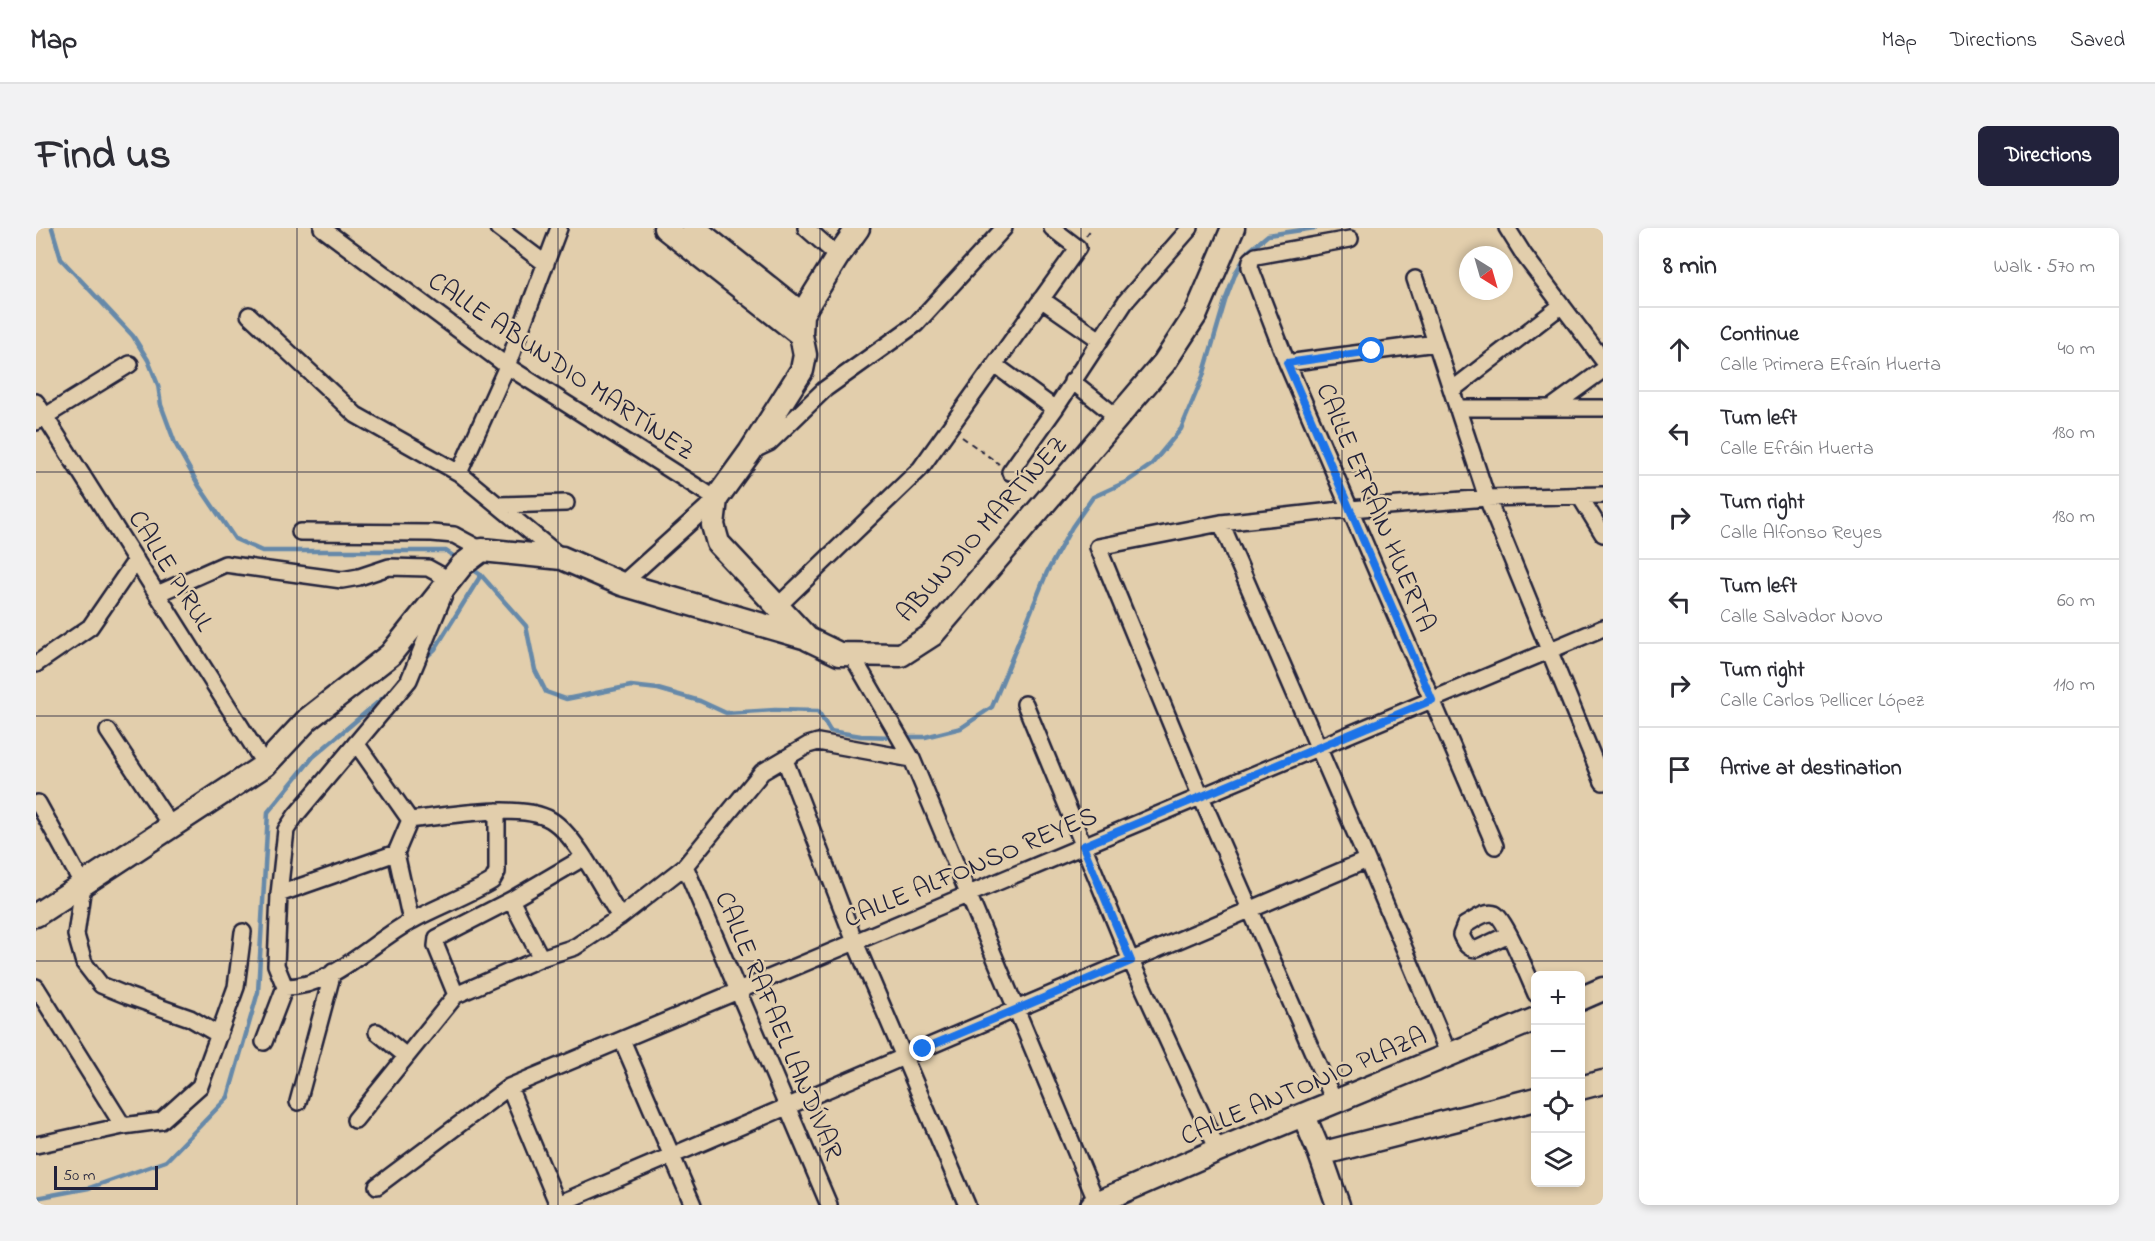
<!DOCTYPE html>
<meta charset="utf-8">
<style>
:root{--surface:#fff;--page:#f2f2f3;--text:#2b2b33;--muted:#7c7c81;--line:#e1e1e2;--accent:#22223b}
body{margin:0;font-family:"Indie Flower",sans-serif;background:var(--page);color:var(--text)}
.controls{position:absolute;right:18px;bottom:18px;display:grid;overflow:hidden;border-radius:9px;box-shadow:0 3px 9px #0003}
.controls button{width:54px;height:54px;display:grid;place-items:center;padding:0;border:0;border-bottom:2px solid var(--line);background:var(--surface);color:var(--text);font:30px sans-serif}
.compass{position:absolute;left:1423px;top:18px;width:54px;height:54px;border-radius:50%;background:var(--surface);box-shadow:0 3px 9px #0003;rotate:143deg}
.scale{position:absolute;left:18px;bottom:15px;width:104px;box-sizing:border-box;padding-left:6px;border:3px solid #22223b;border-top:0;font-size:16px;line-height:21px;white-space:nowrap;color:#22223b;-webkit-text-stroke:4px #e2ceac;paint-order:stroke}
.stop{position:absolute;width:18px;height:18px;margin:-14px;border:4px solid #1a73e8;border-radius:50%;background:#fff}
.stop.end{background:#1a73e8;border-color:#fff;box-shadow:0 2px 6px #0008}
.list{margin:0;padding:0;list-style:none}
h2{display:flex;justify-content:space-between;align-items:center;height:78px;margin:0;padding:0 24px;font-size:26px}
h2 small{font-size:20px;font-weight:400;color:var(--muted)}
.list li{display:grid;grid-template-columns:39px 1fr auto;gap:18px;align-items:center;box-sizing:border-box;height:84px;padding:0 24px;border-top:2px solid var(--line)}
.list b{display:block;font-size:22px;white-space:nowrap}
.list p{margin:0;font-size:20px;white-space:nowrap;color:var(--muted)}
.list em{font-size:20px;font-style:normal;color:var(--muted)}
.icon{flex:none;width:33px;height:33px;fill:none;stroke:currentColor;stroke-width:2;stroke-linecap:round;stroke-linejoin:round}
.map{position:relative;flex:none;width:1567px;height:977px;overflow:hidden;border-radius:9px}
header{display:flex;align-items:center;gap:36px;box-sizing:border-box;height:84px;padding:0 30px;background:var(--surface);border-bottom:2px solid var(--line)}
header strong{font-size:28px}
nav{display:flex;gap:33px;margin-inline-start:auto;font-size:21px}
.intro{display:flex;align-items:center;justify-content:space-between;box-sizing:border-box;height:144px;padding:0 36px}
h1{margin:0;font-size:42px}
.button{padding:15px 27px;border-radius:9px;background:var(--accent);color:#fff;font-size:21px;font-weight:700}
main{display:flex;gap:36px;padding:0 36px}
aside{flex:1;background:var(--surface);border-radius:9px;box-shadow:0 3px 9px #0003}
.map>svg:first-child{display:block}
</style>
<header>
<strong>Map</strong>
<nav><a>Map</a><a>Directions</a><a>Saved</a></nav>
</header>
<div class="intro"><h1>Find us</h1><a class="button">Directions</a></div>
<main>
<div class="map">
<svg width="1567" height="977" viewBox="0 0 1567 977">
<rect width="100%" height="100%" fill="#e2ceac"/>
<filter id="ink" filterUnits="userSpaceOnUse"><feTurbulence type="fractalNoise" baseFrequency=".0167" numOctaves="2"/><feDisplacementMap in="SourceGraphic" scale="12" xChannelSelector="R" yChannelSelector="G"/><feConvolveMatrix kernelMatrix="1 2 1 2 8 2 1 2 1" color-interpolation-filters="sRGB"/></filter>
<g filter="url(#ink)">
<g fill="none" stroke-linecap="round" stroke-linejoin="round">
<path stroke="#6689a9" stroke-width="4.5" d="M16,0L25,31L97,108L112,132L122,157L125,177L139,215L163,258L199,311L226,323H410L423,332
M433,339L445,347L490,398L499,442L510,464L530,471L595,458L622,461L664,473L690,485L739,482L782,483L794,503L825,508L859,509
M386,433L399,421L445,347
M867,509H889L925,500L956,479L1011,344L1036,299L1057,269L1092,253L1115,237L1145,201L1167,148L1189,73L1200,44L1213,23L1232,7L1279,0
M0,970L53,960L130,933L192,869L222,764L232,584L277,529L354,464"/>
<defs>
<path id="street" d="M286,0L471,138L680,271L586,356
M462,0L510,36
M770,0L802,28
M1471,0L1488,27L1567,132
M1314,11L1220,28L1215,32L1214,39L1251,135L1459,618
M1379,51L1451,270L1567,554
M1005,71L1064,112
M213,87L320,187L423,245L526,330
M1251,135L1400,115
M959,137L1019,181
M1036,153L1081,189
M1416,162L1526,77
M0,174L229,537
M1516,179L1567,142
M1421,180H1567
M0,194L94,136
M716,223L733,215L789,161L880,96L968,0
M974,244L1019,181L1090,73L1154,0
M423,245L471,138L523,0
M1543,267L1567,306
M462,277L530,275
M1185,295L1331,632L1413,827
M264,304L396,305L418,307L446,322
M121,366L189,336L306,352L323,349L353,339L392,340L414,352L373,452L260,587L250,602L243,666L240,737L249,759L228,814
M741,379L884,241L1042,20L1016,0
M815,426L876,531L1061,975
M0,436L54,399L100,332
M989,476L1095,733L1182,922
M72,503L135,598
M320,515L374,592L360,625L375,693
M749,532L819,714L931,977
M2,575L47,657L40,707L48,735L65,757L92,768L154,790L183,807
M374,592C408,588 486,574 515,592C540,607 568,664 584,689
M649,638L793,977
M243,666L360,625
M475,672L505,730
M1473,706L1441,721C1431,721 1429,715 1425,707L1429,697C1437,693 1450,682 1459,686C1469,690 1494,753 1500,766
M0,759L87,898
M249,759C298,759 336,713 377,692C403,678 431,668 456,653L461,644V583
M420,767L400,718L401,710L475,672L547,630
M341,804L370,828
M586,812L657,977
M473,859L522,977
M262,874L297,744
M1299,875L1165,569L1062,319L1185,295L1314,281L1451,270L1567,267
M319,892L420,767L505,730L539,719L584,689L649,638L726,544L772,517L782,514L876,531
M0,917L87,898L125,893L164,858L200,759L207,704
M341,958L473,859L1567,400
M522,976L1331,632"/>
<path id="secondary" d="M629,0L765,107
M658,0L766,86
M822,0L802,28L766,86L765,107L769,127L766,142L714,224L680,271L677,297L682,315L772,411L803,426L865,427L896,407L1128,135L1160,86L1197,0
M0,687L229,537L272,491L354,427L426,337L446,322L526,330L586,356L771,410
M1544,771L1567,761
M1544,860L1567,854
M1268,888L1284,926L1302,977
M1284,926L1500,871
M1056,977L1182,922L1500,791"/>
</defs>
<use href="#street" stroke="#22223b" stroke-width="20"/>
<use href="#secondary" stroke="#22223b" stroke-width="27"/>
<path stroke="#22223b" stroke-width="2" stroke-dasharray="6 4.5" stroke-linecap="butt" d="M1050,8L1056,0
M926,209L963,236"/>
<use href="#street" stroke="#e2ceac" stroke-width="15"/>
<use href="#secondary" stroke="#e2ceac" stroke-width="22"/>
</g>
</g>
<g fill="none" stroke-linecap="round" stroke-linejoin="round" filter="url(#ink)">
<path stroke="#1a73e8" stroke-width="8" d="M887,821L1095,733L1047,618L1396,472L1251,135L1336,123"/>
</g>
<path fill="none" stroke="#22223b" stroke-width="1.5" stroke-opacity="0.55" d="M261,0V977M522,0V977M784,0V977M1045,0V977M1306,0V977M0,244H1567M0,488H1567M0,733H1567"/>
<g text-anchor="middle" stroke-width="5" stroke-linejoin="round" paint-order="stroke">
<g font-size="27" fill="#22223b" stroke="#e2ceac">
<text transform="translate(526 137) rotate(34)" y="9">CALLE ABUNDIO MARTÍNEZ</text>
<text transform="translate(1341 279) rotate(67)" y="9">CALLE EFRÁIN HUERTA</text>
<text transform="translate(945 300) rotate(-48)" y="9">ABUNDIO MARTÍNEZ</text>
<text transform="translate(136 342) rotate(58)" y="9">CALLE PIRUL</text>
<text transform="translate(934 638) rotate(-23)" y="9">CALLE ALFONSO REYES</text>
<text transform="translate(744 797) rotate(67)" y="9">CALLE RAFAEL LANDÍVAR</text>
<text transform="translate(1267 857) rotate(-23)" y="9">CALLE ANTONIO PLAZA</text>
</g>
</g>
</svg>
<div class="controls">
<button>+</button>
<button>−</button>
<button><svg class="icon" aria-label="locate" viewBox="0 0 24 24"><circle cx="12" cy="12" r="6"/><path d="M12 2v4M12 18v4M2 12h4M18 12h4"/></svg></button>
<button><svg class="icon" aria-label="layers" viewBox="0 0 24 24"><path d="M12 4l9 5-9 5-9-5zM3 14l9 5 9-5"/></svg></button>
</div>
<svg class="compass" viewBox="-18 -18 36 36"><path d="M0-13l5 13h-10z" fill="#e53935"/><path d="M0 13l5-13h-10z" fill="#7c7c81"/></svg>
<div class="scale">50 m</div>
<div class="stop" style="left:1336px;top:123px"></div>
<div class="stop end" style="left:887px;top:821px"></div>
</div>
<aside>
<h2>8 min<small>Walk · 570 m</small></h2>
<ul class="list">
<li><svg class="icon" aria-label="ahead" viewBox="0 0 24 24"><path d="M12 20V5M6 11l6-6 6 6"/></svg><div><b>Continue</b><p>Calle Primera Efraín Huerta</p></div><em>40 m</em></li>
<li><svg class="icon" aria-label="left" viewBox="0 0 24 24"><path d="M17 20v-9H6M10 6l-5 5 5 5"/></svg><div><b>Turn left</b><p>Calle Efráin Huerta</p></div><em>180 m</em></li>
<li><svg class="icon" aria-label="right" viewBox="0 0 24 24"><path d="M7 20v-9h11M14 6l5 5-5 5"/></svg><div><b>Turn right</b><p>Calle Alfonso Reyes</p></div><em>180 m</em></li>
<li><svg class="icon" aria-label="left" viewBox="0 0 24 24"><path d="M17 20v-9H6M10 6l-5 5 5 5"/></svg><div><b>Turn left</b><p>Calle Salvador Novo</p></div><em>60 m</em></li>
<li><svg class="icon" aria-label="right" viewBox="0 0 24 24"><path d="M7 20v-9h11M14 6l5 5-5 5"/></svg><div><b>Turn right</b><p>Calle Carlos Pellicer López</p></div><em>110 m</em></li>
<li><svg class="icon" aria-label="arrive" viewBox="0 0 24 24"><path d="M6 21V4h12l-3 4 3 4H6"/></svg><div><b>Arrive at destination</b></div></li>
</ul>
</aside>
</main>
